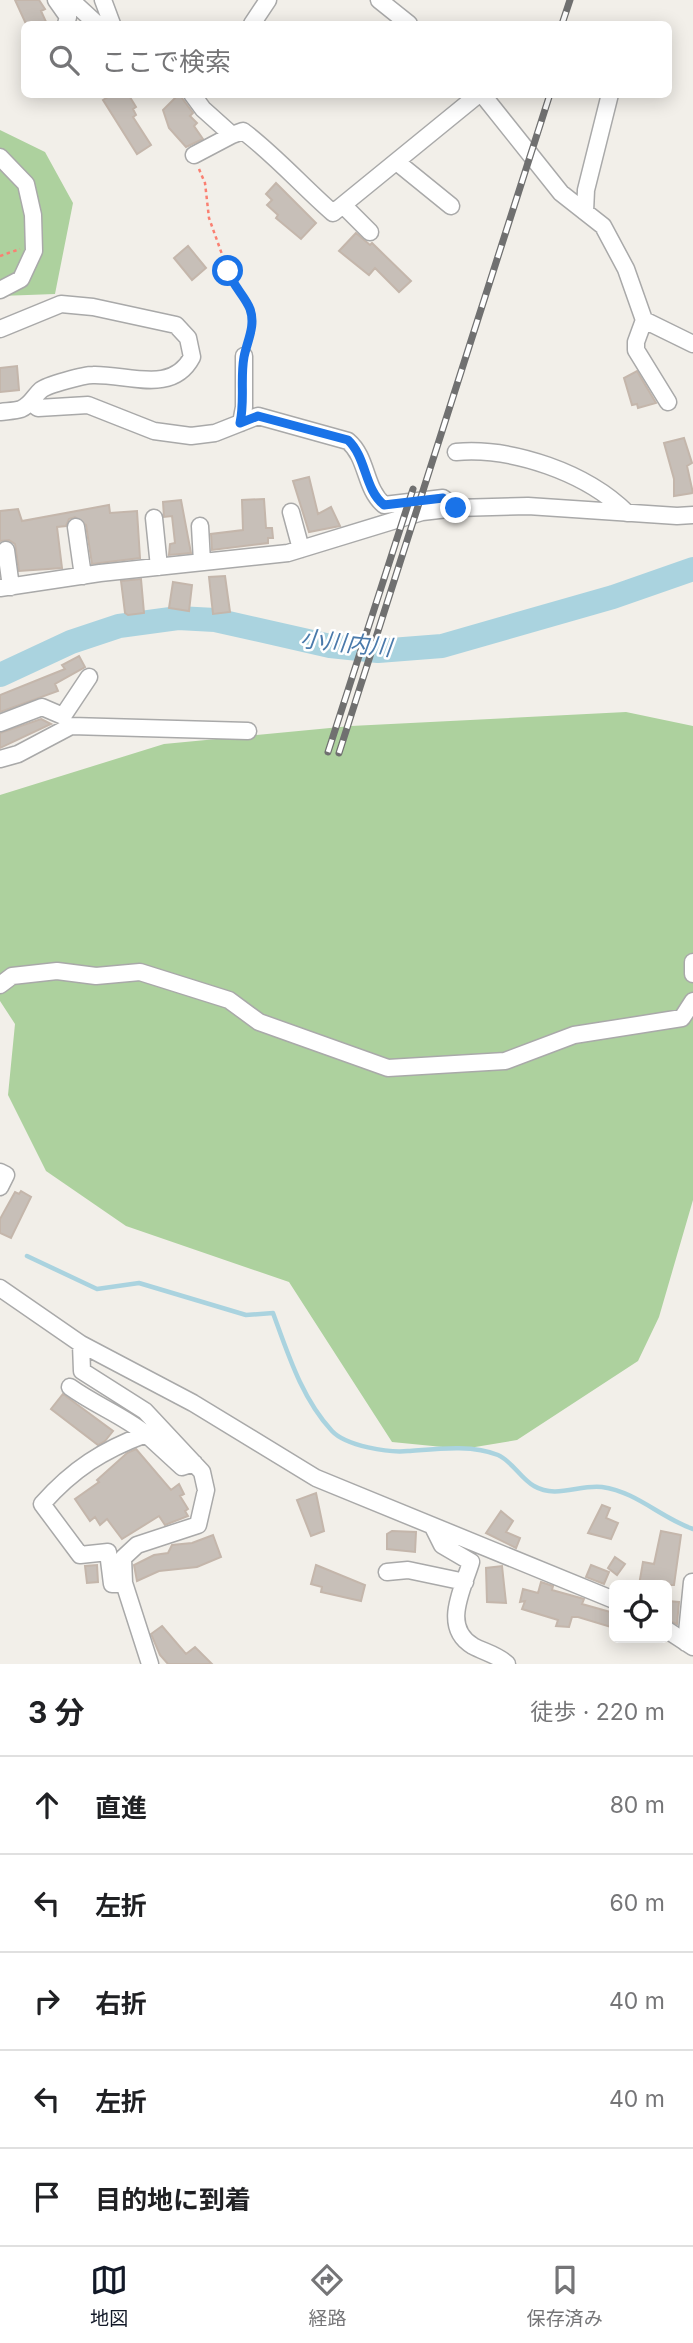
<!DOCTYPE html>
<html lang="ja">
<meta charset="utf-8">
<style>
:root{--surface:#fff;--page:#f2f2f2;--text:#202124;--muted:#757577;--line:#e0e0e0;--accent:#111827}
body{margin:0;font-family:Inter,"Noto Sans JP",sans-serif;background:var(--page);color:var(--text)}
.controls{position:absolute;right:21px;bottom:21px;display:grid;overflow:hidden;border-radius:10px;box-shadow:0 4px 18px #0003}
.controls button{width:63px;height:63px;display:grid;place-items:center;padding:0;border:0;border-bottom:2px solid var(--line);background:var(--surface);color:var(--text);font:35px sans-serif}
.stop{position:absolute;width:21px;height:21px;margin:-16px;border:5px solid #1a73e8;border-radius:50%;background:#fff}
.stop.end{background:#1a73e8;border-color:#fff;box-shadow:0 2px 7px #0008}
.list{margin:0;padding:0;list-style:none}
h2{display:flex;justify-content:space-between;align-items:center;height:91px;margin:0;padding:0 28px;font-size:30px}
h2 small{font-size:23px;font-weight:400;color:var(--muted)}
.list li{display:grid;grid-template-columns:46px 1fr auto;gap:21px;align-items:center;box-sizing:border-box;height:98px;padding:0 28px;border-top:2px solid var(--line)}
.list b{display:block;font-size:26px;white-space:nowrap}
.list em{font-size:23px;font-style:normal;color:var(--muted)}
.icon{flex:none;width:38px;height:38px;fill:none;stroke:currentColor;stroke-width:2;stroke-linecap:round;stroke-linejoin:round}
.map{position:relative;flex:none;width:693px;height:1664px;overflow:hidden}
.search{position:absolute;background:var(--surface);box-shadow:0 4px 18px #0003;left:21px;right:21px;top:21px;height:77px;display:flex;align-items:center;gap:18px;box-sizing:border-box;padding:0 24px;border-radius:10px;color:var(--muted);font-size:26px}
.sheet{height:581px;background:var(--surface)}
nav{display:flex;justify-content:space-around;align-items:center;box-sizing:border-box;height:98px;border-top:2px solid var(--line);background:var(--surface);font-size:19px;color:var(--muted)}
nav a{display:grid;justify-items:center;gap:4px}
nav .on{color:var(--accent)}
.map>svg:first-child{display:block}
</style>
<div class="map">
<svg width="693" height="1664" viewBox="0 0 693 1664">
<rect width="100%" height="100%" fill="#f2efe9"/>
<path fill="#add19e" d="M0,130L45,152L73,203L55,294L0,296Z
M626,712L693,726V1200L659,1317L638,1361L517,1440L463,1449L392,1442L289,1282L126,1226L46,1171L8,1095L15,1024L0,1001V795L164,744L351,726Z"/>
<g fill="none" stroke-linecap="round" stroke-linejoin="round">
<path stroke="#aad3df" stroke-width="4.5" d="M27,1256L97,1289L139,1283L246,1315L273,1313C288,1354 302,1399 332,1431C346,1446 389,1453 408,1451C435,1449 472,1444 498,1455C512,1461 521,1479 534,1486C556,1499 580,1484 602,1487C637,1492 661,1518 693,1529"/>
<path stroke="#aad3df" stroke-width="24" d="M0,675L71,642L119,626L178,618L215,620L330,646L378,651L442,646L613,597L693,569"/>
</g>
<path fill="#c7bfb8" stroke="#c4b6ab" stroke-width="2" d="M15,0H39L45,9L41,11L47,24H26Z
M113,94H128L136,107L133,109L136,115L133,117L151,145L137,154L103,100Z
M179,94L193,113L190,116L197,123L194,126L203,139L186,147L169,128L163,110Z
M276,183L316,223L301,239L276,218L278,215L267,205L272,200L266,194Z
M356,233L370,245L372,243L411,281L399,292L375,268L369,275L339,251Z
M188,246L206,268L192,280L174,258Z
M17,366L19,390L0,392V368Z
M637,371L656,403L638,408L637,404L632,405L624,378Z
M684,438L692,463L687,466L693,493L674,496V479L664,443Z
M309,477L318,514L331,507L340,526L309,532L293,481Z
M264,499L266,528H272L273,538H268V543L212,550L211,534L243,530L242,500Z
M181,500L191,553L169,555L170,544L175,543L172,516L164,517L163,502Z
M109,505L110,513L137,511L140,558L92,564L86,525L75,517L69,519L66,526L57,527L62,568L19,571L15,544L9,540L0,541V511L18,509L22,521Z
M225,576L230,612L213,614L209,577Z
M141,579L144,613L128,615L125,613L121,581Z
M173,582L192,585L189,611L169,608Z
M79,656L85,667L55,684L58,691L0,712V695L65,669L62,665Z
M41,719L51,724L0,748V733Z
M21,1191L31,1197L11,1238L0,1233V1219L15,1192L19,1194Z
M63,1394L113,1431L105,1441L98,1445L51,1409Z
M136,1449L171,1490L179,1484L184,1494L180,1496L188,1509L185,1511L188,1516L165,1525L159,1516L122,1539L107,1519L100,1525L95,1517L90,1521L75,1499L99,1482L97,1480L127,1453Z
M316,1493L324,1531L311,1536L297,1500Z
M602,1505L610,1508L606,1518L618,1523L611,1539L588,1533Z
M501,1511L513,1521L506,1532L520,1538L516,1548L486,1533Z
M392,1531L416,1532L415,1552L387,1549V1534Z
M661,1531L681,1535L674,1585H639L643,1562L654,1564Z
M213,1535L221,1557L197,1567L159,1571L137,1581L134,1565L154,1555L168,1553L172,1545L192,1543Z
M615,1557L625,1564L617,1575L608,1568Z
M97,1565L98,1582L87,1583L85,1566Z
M316,1565L365,1585L361,1601L321,1592L322,1587L311,1584Z
M591,1565L609,1572L604,1584L586,1577Z
M502,1566L506,1603L487,1602L486,1568Z
M541,1582L553,1586L552,1590L584,1599L582,1604L614,1613V1628L578,1617H572L569,1627L556,1626L558,1620L522,1609L525,1601L520,1602L523,1589L538,1593Z
M667,1601L679,1602L677,1624L667,1620Z
M162,1626L186,1654L195,1647L212,1664H168L160,1655L151,1634Z"/>
<g fill="none" stroke-linecap="round" stroke-linejoin="round">
<defs>
<path id="minor" d="M56,0L68,17L66,24
M71,0L97,24
M103,0L112,24
M379,0L409,24
M252,24L268,0
M192,94L203,109L232,135L243,131C275,155 303,187 333,213L479,94
M482,94L561,193L603,226L626,269L644,320L693,344
M194,155L232,135
M0,157L26,184L33,215L34,251L21,279L0,290
M398,163L451,206
M343,205L370,232
M585,212L586,190L610,94
M644,320L636,342V350L668,402
M0,329L61,304L93,307L176,325L188,338L192,357C172,395 128,374 93,375C84,375 47,385 41,390C34,396 31,405 21,409C15,411 7,411 0,412
M31,403L38,408L88,405L154,431L191,436L215,433L258,416L348,441C368,458 364,488 384,505L443,498L456,508
M241,423L244,407V356
M456,452C513,447 587,473 627,513
M291,512L301,549
M154,518L159,567
M200,526L202,562
M76,527L83,576
M6,550L11,587
M0,588L100,573L288,553L422,512L456,508L528,506L677,516L693,515
M0,723L42,707L63,716L89,677
M0,759L18,754L71,726L248,731
M693,962V974
M0,985L12,976L57,971L96,976L140,972L229,1000L259,1022L388,1068L505,1061L574,1035L682,1018L693,1001
M0,1172L6,1175L0,1187
M0,1288L81,1344L193,1403L316,1478L614,1600
M81,1344L82,1371L145,1411L202,1472L206,1490L198,1525L137,1545L123,1558L124,1583L150,1664
M70,1387C95,1405 122,1415 146,1434
M434,1529L442,1545L471,1562C463,1589 441,1627 473,1646C484,1652 498,1655 507,1664
M387,1572L408,1570L465,1582
M124,1583L112,1584L108,1552L80,1555L42,1504C73,1469 103,1450 146,1434L182,1467L194,1463
M667,1630L693,1647
M686,1643L692,1582"/>
</defs>
<use href="#minor" stroke="#a9a9a9" stroke-width="19"/>
<path stroke="#fa8072" stroke-width="2.5" stroke-dasharray="3.5 3.5" stroke-linecap="butt" d="M199,169L205,183L209,218L233,285L250,308L253,322L248,343
M0,256L20,249"/>
<use href="#minor" stroke="#fff" stroke-width="16"/>
<defs>
<path id="rail" d="M562,24L570,0
M328,752L413,489
M339,753L550,94"/>
</defs>
<use href="#rail" stroke="#707070" stroke-width="7"/>
<use href="#rail" stroke="#fff" stroke-width="4.5" stroke-dasharray="13" stroke-linecap="butt"/>
</g>
<g fill="none" stroke-linecap="round" stroke-linejoin="round">
<path stroke="#1a73e8" stroke-width="9" d="M228,271C233,286 245,296 250,309C256,326 247,341 244,357C240,379 245,401 240,423L258,416L348,440C367,458 364,489 384,505L443,498L456,508"/>
</g>
<g text-anchor="middle" stroke-width="5" stroke-linejoin="round" paint-order="stroke">
<g font-size="23" font-style="italic" fill="#4a7aab" stroke="#fff">
<text transform="translate(346 643) rotate(6)" y="8">小川内川</text>
</g>
</g>
</svg>
<div class="controls">
<button><svg class="icon" aria-label="locate" viewBox="0 0 24 24"><circle cx="12" cy="12" r="6"/><path d="M12 2v4M12 18v4M2 12h4M18 12h4"/></svg></button>
</div>
<div class="stop" style="left:228px;top:271px"></div>
<div class="stop end" style="left:456px;top:508px"></div>
<div class="search"><svg class="icon" aria-label="search" viewBox="0 0 24 24"><circle cx="10" cy="10" r="6"/><path d="M15 15l6 6"/></svg>ここで検索</div>
</div>
<section class="sheet">
<h2>3 分<small>徒歩 · 220 m</small></h2>
<ul class="list">
<li><svg class="icon" aria-label="ahead" viewBox="0 0 24 24"><path d="M12 20V5M6 11l6-6 6 6"/></svg><div><b>直進</b></div><em>80 m</em></li>
<li><svg class="icon" aria-label="left" viewBox="0 0 24 24"><path d="M17 20v-9H6M10 6l-5 5 5 5"/></svg><div><b>左折</b></div><em>60 m</em></li>
<li><svg class="icon" aria-label="right" viewBox="0 0 24 24"><path d="M7 20v-9h11M14 6l5 5-5 5"/></svg><div><b>右折</b></div><em>40 m</em></li>
<li><svg class="icon" aria-label="left" viewBox="0 0 24 24"><path d="M17 20v-9H6M10 6l-5 5 5 5"/></svg><div><b>左折</b></div><em>40 m</em></li>
<li><svg class="icon" aria-label="arrive" viewBox="0 0 24 24"><path d="M6 21V4h12l-3 4 3 4H6"/></svg><div><b>目的地に到着</b></div></li>
</ul>
</section>
<nav>
<a class="on"><svg class="icon" aria-label="map" viewBox="0 0 24 24"><path d="M3 6l6-2 6 2 6-2v14l-6 2-6-2-6 2zM9 4v14M15 6v14"/></svg>地図</a>
<a><svg class="icon" aria-label="directions" viewBox="0 0 24 24"><path d="M12 3l9 9-9 9-9-9zM9 14v-3h6M13 9l2 2-2 2"/></svg>経路</a>
<a><svg class="icon" aria-label="saved" viewBox="0 0 24 24"><path d="M7 4h10v16l-5-4-5 4z"/></svg>保存済み</a>
</nav>
